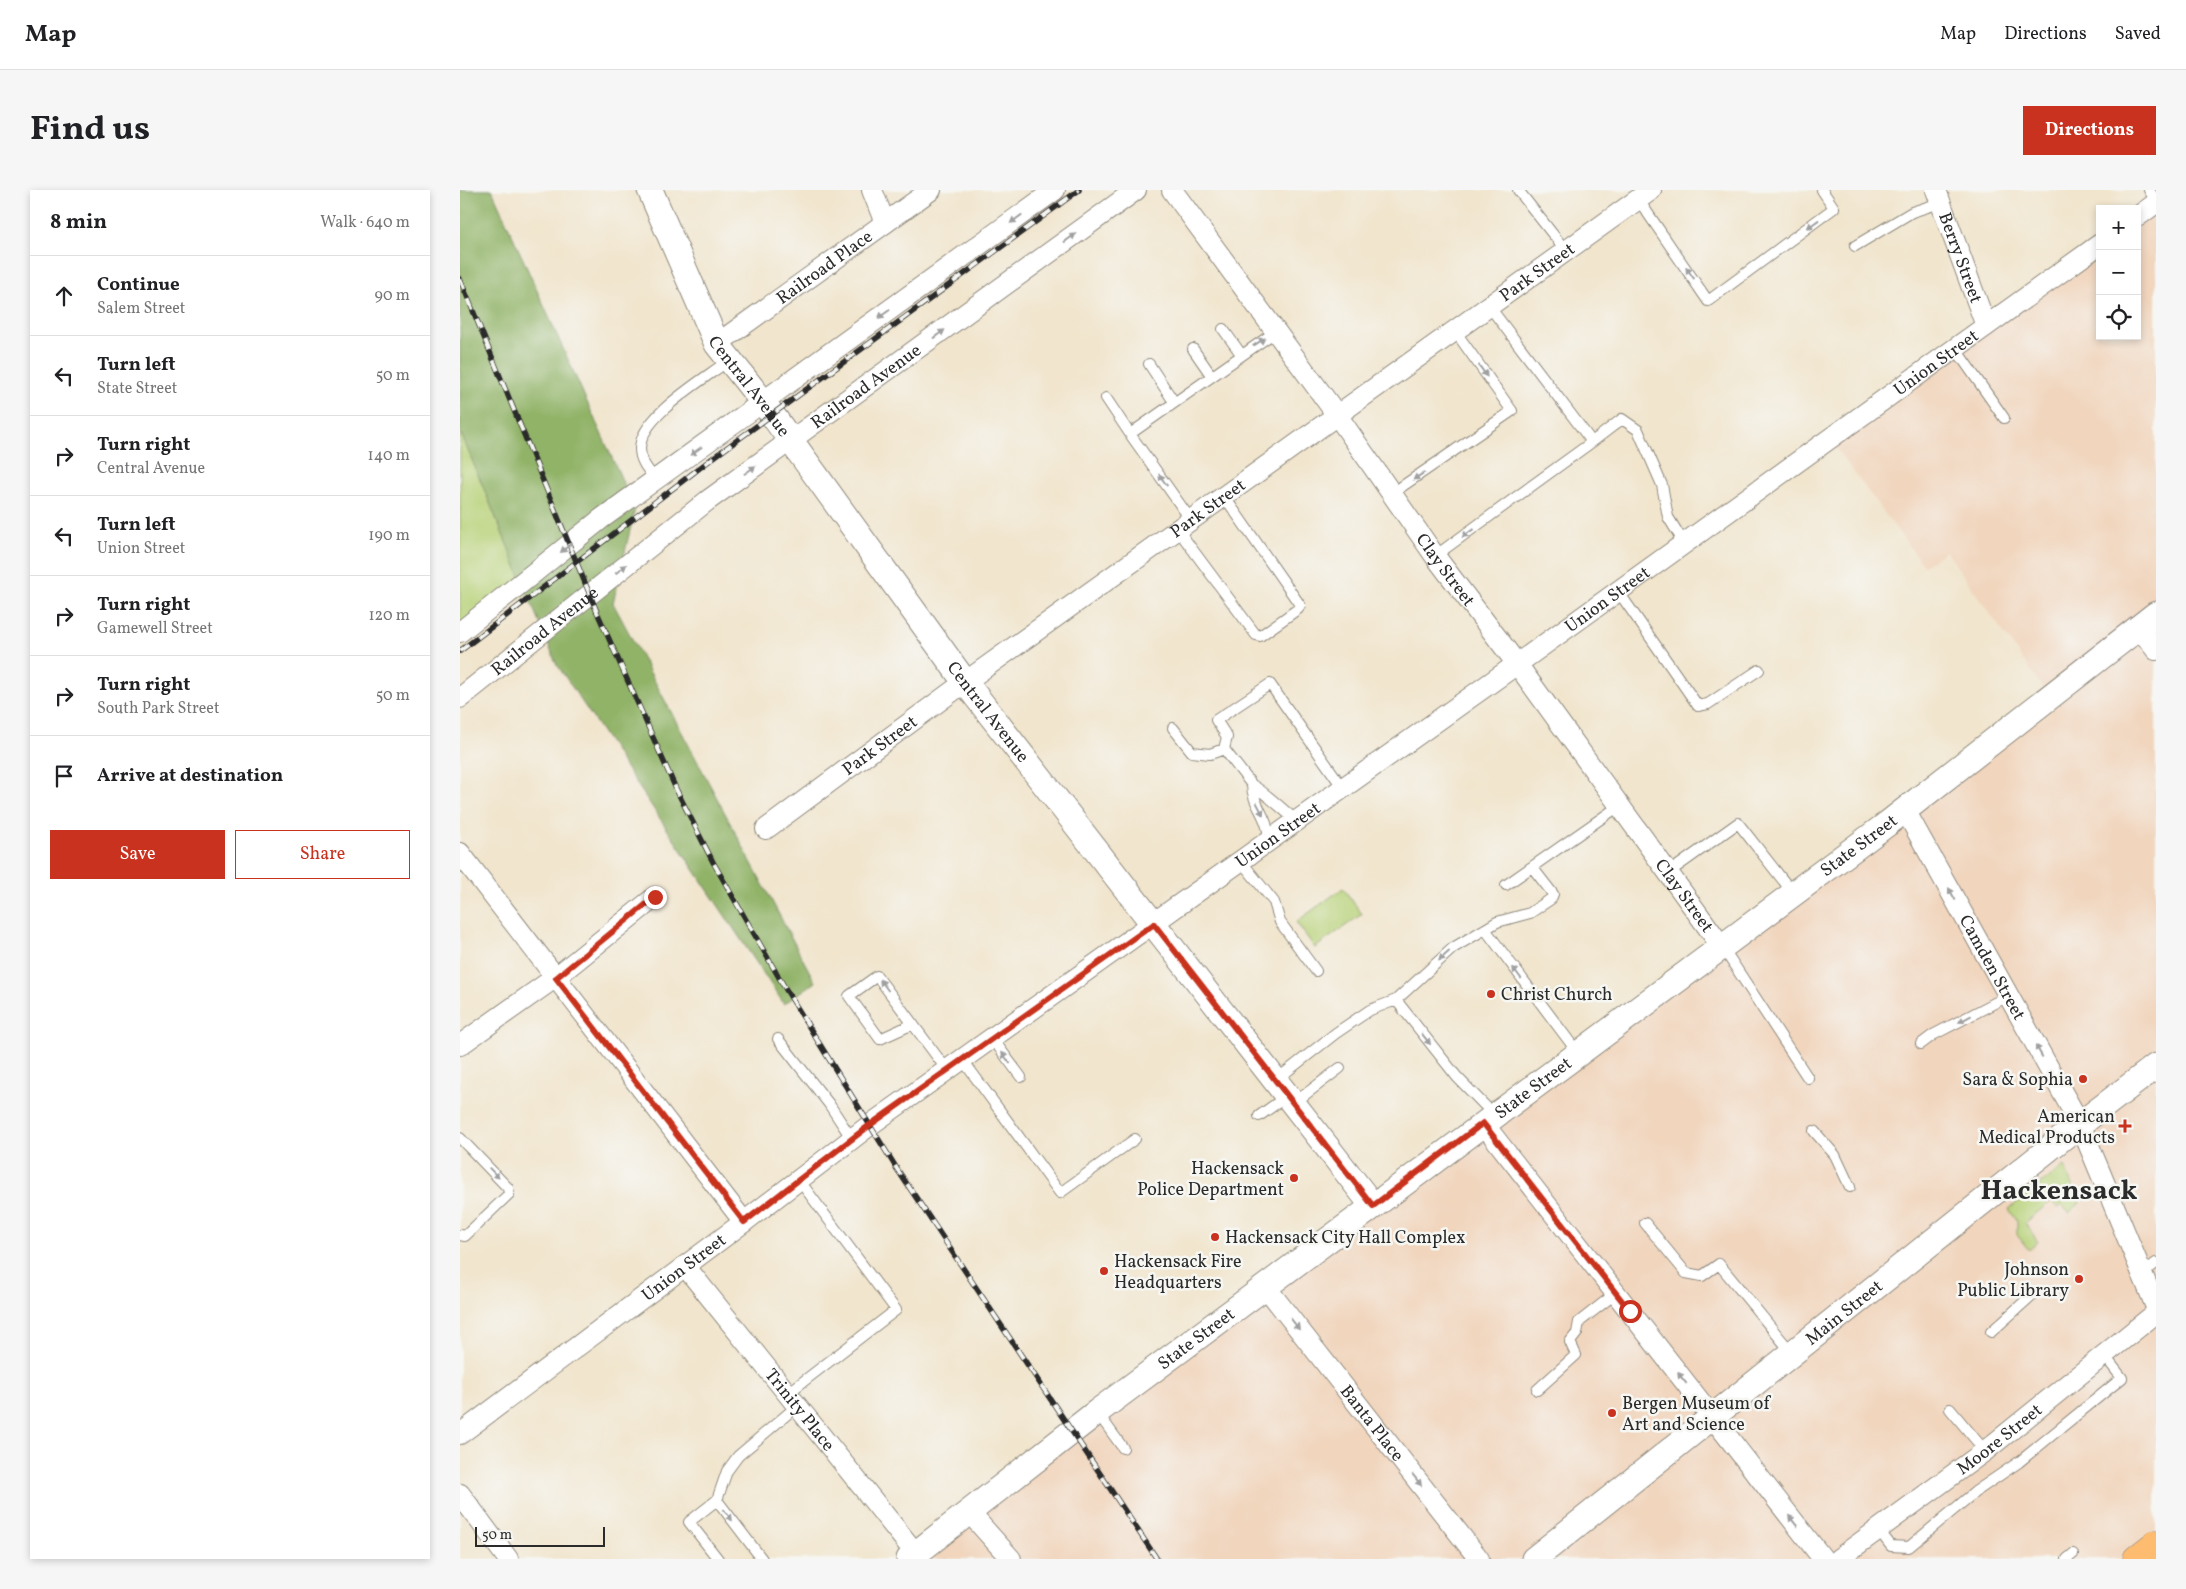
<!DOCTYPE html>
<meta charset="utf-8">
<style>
:root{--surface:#fff;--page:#f6f6f6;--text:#202124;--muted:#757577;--line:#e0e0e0;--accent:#c8321e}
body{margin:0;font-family:Vollkorn,serif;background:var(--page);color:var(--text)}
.controls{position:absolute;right:15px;top:15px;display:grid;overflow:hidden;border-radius:0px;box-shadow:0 2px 8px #0003}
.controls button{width:45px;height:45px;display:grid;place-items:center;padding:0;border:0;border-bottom:1px solid var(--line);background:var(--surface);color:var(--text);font:25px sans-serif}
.scale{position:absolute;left:15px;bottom:12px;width:130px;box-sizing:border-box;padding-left:5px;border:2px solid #2b2b2b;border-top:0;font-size:14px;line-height:18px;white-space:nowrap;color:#2b2b2b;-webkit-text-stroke:4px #f6f6f2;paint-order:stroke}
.stop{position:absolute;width:15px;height:15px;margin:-11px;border:4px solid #c8321e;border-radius:50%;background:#fff}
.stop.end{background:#c8321e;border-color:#fff;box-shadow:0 1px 5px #0008}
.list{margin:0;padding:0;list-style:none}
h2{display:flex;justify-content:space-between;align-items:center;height:65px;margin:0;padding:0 20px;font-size:21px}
h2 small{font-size:16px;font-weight:400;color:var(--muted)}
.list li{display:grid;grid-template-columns:32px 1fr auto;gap:15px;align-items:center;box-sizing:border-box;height:80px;padding:0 20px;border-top:1px solid var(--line)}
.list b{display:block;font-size:19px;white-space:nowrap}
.list p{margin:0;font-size:16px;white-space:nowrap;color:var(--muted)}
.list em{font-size:16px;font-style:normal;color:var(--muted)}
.actions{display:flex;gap:10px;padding:15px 20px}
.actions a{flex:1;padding:11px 0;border:1px solid var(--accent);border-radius:0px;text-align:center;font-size:18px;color:var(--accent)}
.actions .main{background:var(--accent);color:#fff}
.icon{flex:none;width:28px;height:28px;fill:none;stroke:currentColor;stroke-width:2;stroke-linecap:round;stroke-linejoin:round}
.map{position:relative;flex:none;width:1696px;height:1369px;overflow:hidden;border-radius:0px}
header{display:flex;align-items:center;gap:30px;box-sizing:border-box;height:70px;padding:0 25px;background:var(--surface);border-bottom:1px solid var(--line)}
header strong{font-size:24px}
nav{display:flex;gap:28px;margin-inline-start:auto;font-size:18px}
.intro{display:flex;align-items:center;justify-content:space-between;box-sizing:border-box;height:120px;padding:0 30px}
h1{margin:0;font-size:35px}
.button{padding:12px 22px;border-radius:0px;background:var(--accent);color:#fff;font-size:18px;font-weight:700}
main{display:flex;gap:30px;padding:0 30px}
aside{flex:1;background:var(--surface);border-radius:0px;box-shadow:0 2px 8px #0003}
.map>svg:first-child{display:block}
</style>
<header>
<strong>Map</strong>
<nav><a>Map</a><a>Directions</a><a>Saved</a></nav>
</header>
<div class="intro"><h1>Find us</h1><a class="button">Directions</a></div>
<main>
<aside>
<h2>8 min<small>Walk · 640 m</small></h2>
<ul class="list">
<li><svg class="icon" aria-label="ahead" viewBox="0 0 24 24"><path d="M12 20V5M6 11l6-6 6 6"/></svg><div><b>Continue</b><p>Salem Street</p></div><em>90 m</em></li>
<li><svg class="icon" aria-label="left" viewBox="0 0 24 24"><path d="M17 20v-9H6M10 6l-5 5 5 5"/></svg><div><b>Turn left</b><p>State Street</p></div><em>50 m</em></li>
<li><svg class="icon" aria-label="right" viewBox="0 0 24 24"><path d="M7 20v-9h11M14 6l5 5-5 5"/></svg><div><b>Turn right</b><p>Central Avenue</p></div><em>140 m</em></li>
<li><svg class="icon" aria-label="left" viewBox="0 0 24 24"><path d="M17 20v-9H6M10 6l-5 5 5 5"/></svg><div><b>Turn left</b><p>Union Street</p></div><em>190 m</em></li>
<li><svg class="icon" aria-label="right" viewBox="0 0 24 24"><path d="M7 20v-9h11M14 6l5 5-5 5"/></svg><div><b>Turn right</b><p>Gamewell Street</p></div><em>120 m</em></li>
<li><svg class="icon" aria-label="right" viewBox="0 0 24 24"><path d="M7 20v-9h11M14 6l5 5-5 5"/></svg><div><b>Turn right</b><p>South Park Street</p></div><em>50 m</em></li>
<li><svg class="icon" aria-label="arrive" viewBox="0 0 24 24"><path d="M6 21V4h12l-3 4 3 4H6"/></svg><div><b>Arrive at destination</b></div></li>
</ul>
<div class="actions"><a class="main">Save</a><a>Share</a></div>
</aside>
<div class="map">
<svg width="1696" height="1369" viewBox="0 0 1696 1369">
<rect width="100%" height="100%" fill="#f6f6f2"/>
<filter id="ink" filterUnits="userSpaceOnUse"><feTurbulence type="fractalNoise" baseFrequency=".02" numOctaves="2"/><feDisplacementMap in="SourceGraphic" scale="10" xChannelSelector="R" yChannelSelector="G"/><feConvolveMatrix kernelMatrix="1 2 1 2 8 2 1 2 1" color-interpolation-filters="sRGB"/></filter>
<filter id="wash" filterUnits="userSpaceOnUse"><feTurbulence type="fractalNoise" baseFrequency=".0096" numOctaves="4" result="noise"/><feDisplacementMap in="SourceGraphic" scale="20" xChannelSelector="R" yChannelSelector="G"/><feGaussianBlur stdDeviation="1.12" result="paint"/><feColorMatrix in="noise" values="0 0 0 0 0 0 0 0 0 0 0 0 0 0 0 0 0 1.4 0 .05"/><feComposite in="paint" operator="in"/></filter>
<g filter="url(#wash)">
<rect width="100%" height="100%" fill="#f1e5cd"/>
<path fill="#f1d5bd" d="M1696,13V1354L1677,1369H449L1589,507L1486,361L1464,376L1369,249L1640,54V146H1677V27Z"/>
<path fill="#b7d177" stroke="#717e51" d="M0,241L67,402L0,454Z
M883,698L902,724L855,758L836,732Z
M1604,976L1620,1013L1609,1023L1602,1015L1598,1018L1591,1011L1565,1033L1578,1052L1569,1060L1557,1045V1031L1549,1019Z"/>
<path fill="#91b368" stroke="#5e6f4a" d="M0,0H32L175,319L153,413L355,792L324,814L96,473L0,241Z"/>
</g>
<g filter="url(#ink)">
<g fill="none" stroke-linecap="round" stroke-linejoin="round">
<defs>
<path id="service" d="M1058,0L1106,61
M1689,0L1696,11
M1178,9L1248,111L1374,18L1362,0
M1395,56L1452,22L1480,13
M763,139L781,164
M1495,158L1544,228
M733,159L751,185
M689,174L714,212
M646,208L670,244
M1132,252L1162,229L1178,240L1202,295L1208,327L1224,353
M196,290C189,281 180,272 180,259C180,226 245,189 269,170
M931,304L1052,221L995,141
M731,330L670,244L815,142
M718,340L796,445L800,446L838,419L840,415L764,306
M975,366L1132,252L1029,116
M1158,401L1238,516L1248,514L1299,480
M713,538L732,562L750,564L764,559L792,595
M764,559L767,547L756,530L810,494L883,598
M809,651C809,626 792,615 792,595C805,602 824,621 837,631
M781,671L814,712L820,732L856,781
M1208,683L1278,633L1333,703
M1046,695L1159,616
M1025,739L1118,863
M1263,758L1348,888
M936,810L997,887L1034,925
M453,834L420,849L389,806L417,786L487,880
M532,848L561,887
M318,849L369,914L392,949
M1461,854L1473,845L1548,806
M502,869L600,1003L675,949
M816,890L876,843L910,820L936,810L993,758L1037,732L1070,723L1091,709L1093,704L1072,677
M834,913L880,878
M799,926L827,906
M1354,941L1375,965L1390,997
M0,948L48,998L49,1004L5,1046L0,1045
M1185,1033L1226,1083L1242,1086L1259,1074L1332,1163
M1682,1084L1696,1073
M1531,1142L1571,1106
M1077,1200L1116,1165L1110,1152L1117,1143L1119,1132L1156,1103
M327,1204L436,1120L339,990
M1490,1219L1525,1261
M637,1222L663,1258
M257,1310L267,1281L278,1266L337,1216
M1418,1339L1431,1356L1449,1357L1515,1302L1559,1272L1662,1188L1644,1165
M258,1369L229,1332L257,1310L302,1369
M1607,1369L1613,1364"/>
<g id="minor">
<path d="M412,0L425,33"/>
<path id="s1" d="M712,0L877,225L975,366L1057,474L1262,757"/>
<path id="s2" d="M1476,0L1526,136"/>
<path d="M1677,27L1696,13"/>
<path id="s3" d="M257,154L471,0"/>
<path d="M1679,437L1696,460"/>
<path d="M0,442L141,329L595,0"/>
<path id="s4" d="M0,508L247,311L676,0"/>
<path id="s5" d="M1445,620L1620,934L1696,1117"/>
<path id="s6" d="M306,639L505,492L1191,0"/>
<path d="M0,663L284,1032"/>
<path d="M0,855L96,787L195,707"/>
<path d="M1023,933L1363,1369"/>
<path id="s7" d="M225,1076L456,1364"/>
<path id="s8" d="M805,1096L1019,1369"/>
<path id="s9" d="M0,1244L284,1032L410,935L1057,474L1640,54"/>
<path d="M0,1304L48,1369"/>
<path d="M509,1322L551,1369"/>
<path id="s10" d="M1378,1369L1525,1261L1696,1123"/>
</g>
<g id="tertiary">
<path id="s11" d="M190,0L257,154L303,212L505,492L913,1016"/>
<path id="s12" d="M449,1369L637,1222L1427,634L1696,424"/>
<path id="s13" d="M1074,1369L1610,942L1696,876"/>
</g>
<path id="primary" d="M1677,1369L1696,1354"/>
</defs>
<use href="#service" stroke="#8e887c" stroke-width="12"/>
<use href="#minor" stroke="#8e887c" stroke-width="22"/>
<use href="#tertiary" stroke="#8e887c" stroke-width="27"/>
<use href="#primary" stroke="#8e887c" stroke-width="29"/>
<use href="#service" stroke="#fff" stroke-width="10"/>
<use href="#minor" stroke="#fff" stroke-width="20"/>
<use href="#tertiary" stroke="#fff" stroke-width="25"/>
<use href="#primary" stroke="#fdbc6f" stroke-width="28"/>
<defs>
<path id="rail" d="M0,89L137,422L216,599L253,672L325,798L437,979L697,1369
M0,461L254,267L619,0"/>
</defs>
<use href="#rail" stroke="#2b2b2b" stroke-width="5.5"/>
<use href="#rail" stroke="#f6f6f2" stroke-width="4" stroke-dasharray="11" stroke-linecap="butt"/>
</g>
<defs><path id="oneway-solid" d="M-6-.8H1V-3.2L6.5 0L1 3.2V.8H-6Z" transform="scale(1.25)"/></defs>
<g fill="#a0a0a0">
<use href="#oneway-solid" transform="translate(556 29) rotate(144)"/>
<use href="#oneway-solid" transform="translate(1353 34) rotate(144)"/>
<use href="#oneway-solid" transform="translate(610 48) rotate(-36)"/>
<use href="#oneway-solid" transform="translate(1230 83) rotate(-125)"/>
<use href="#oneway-solid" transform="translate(424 124) rotate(144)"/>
<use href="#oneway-solid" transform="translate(479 144) rotate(-36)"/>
<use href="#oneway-solid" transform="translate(799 152) rotate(-33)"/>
<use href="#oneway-solid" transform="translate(1023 181) rotate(55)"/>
<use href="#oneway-solid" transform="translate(236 261) rotate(144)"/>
<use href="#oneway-solid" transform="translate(290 280) rotate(-35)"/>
<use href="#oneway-solid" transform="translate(959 286) rotate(146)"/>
<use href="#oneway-solid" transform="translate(703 290) rotate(-125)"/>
<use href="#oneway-solid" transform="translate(1008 343) rotate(144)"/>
<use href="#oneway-solid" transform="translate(106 358) rotate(141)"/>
<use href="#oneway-solid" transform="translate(161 379) rotate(-39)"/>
<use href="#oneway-solid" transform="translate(800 619) rotate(62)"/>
<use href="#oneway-solid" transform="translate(1492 704) rotate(-119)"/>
<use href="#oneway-solid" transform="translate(984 766) rotate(138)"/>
<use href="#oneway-solid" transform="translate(1057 783) rotate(-127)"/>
<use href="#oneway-solid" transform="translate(424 795) rotate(-127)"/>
<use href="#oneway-solid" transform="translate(1505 829) rotate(152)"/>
<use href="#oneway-solid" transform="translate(966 849) rotate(51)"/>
<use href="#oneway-solid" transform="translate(1579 861) rotate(-119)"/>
<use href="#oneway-solid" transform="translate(546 868) rotate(-127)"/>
<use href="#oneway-solid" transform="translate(34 983) rotate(46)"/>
<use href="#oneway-solid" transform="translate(835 1134) rotate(52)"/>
<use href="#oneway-solid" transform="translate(1222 1188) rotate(-128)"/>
<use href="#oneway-solid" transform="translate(957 1290) rotate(52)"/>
<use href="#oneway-solid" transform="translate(268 1325) rotate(53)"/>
<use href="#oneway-solid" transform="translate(1333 1331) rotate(-128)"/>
</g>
</g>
<g fill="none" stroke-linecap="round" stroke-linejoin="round" filter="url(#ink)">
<path stroke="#c8321e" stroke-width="6" d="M195,707L96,788L284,1032L410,935L694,734L913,1016L1023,933L1170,1121"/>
</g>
<g fill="#c8321e" stroke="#f6f6f2" stroke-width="2">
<circle cx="1031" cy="804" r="5"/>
<circle cx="1623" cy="889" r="5"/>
<path d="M1662.5 928.5h5v5h5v5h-5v5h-5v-5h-5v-5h5z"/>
<circle cx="834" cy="988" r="5"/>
<circle cx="755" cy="1047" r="5"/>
<circle cx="644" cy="1081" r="5"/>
<circle cx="1619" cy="1089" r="5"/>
<circle cx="1152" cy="1223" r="5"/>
</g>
<g text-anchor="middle" stroke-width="5" stroke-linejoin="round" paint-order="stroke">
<g font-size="18" fill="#2b2b2b" stroke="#f6f6f2">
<text dy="6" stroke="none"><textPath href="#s2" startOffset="72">Berry Street</textPath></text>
<text dy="6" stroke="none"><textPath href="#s3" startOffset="132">Railroad Place</textPath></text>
<text dy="6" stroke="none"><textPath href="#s6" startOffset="951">Park Street</textPath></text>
<text dy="6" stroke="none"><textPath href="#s9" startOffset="1824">Union Street</textPath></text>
<text dy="6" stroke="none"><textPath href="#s11" startOffset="221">Central Avenue</textPath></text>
<text dy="6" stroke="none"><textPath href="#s4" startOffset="512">Railroad Avenue</textPath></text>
<text dy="6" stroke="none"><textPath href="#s6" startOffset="546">Park Street</textPath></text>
<text dy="6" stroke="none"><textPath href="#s1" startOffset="468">Clay Street</textPath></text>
<text dy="6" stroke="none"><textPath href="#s9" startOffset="1419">Union Street</textPath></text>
<text dy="6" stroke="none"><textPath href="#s4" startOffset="108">Railroad Avenue</textPath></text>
<text dy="6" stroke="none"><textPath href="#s11" startOffset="625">Central Avenue</textPath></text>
<text dy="6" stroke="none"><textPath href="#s6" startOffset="141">Park Street</textPath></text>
<text dy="6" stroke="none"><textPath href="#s9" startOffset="1014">Union Street</textPath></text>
<text dy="6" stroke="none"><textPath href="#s12" startOffset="1188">State Street</textPath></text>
<text dy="6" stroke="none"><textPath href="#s1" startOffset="872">Clay Street</textPath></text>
<text dy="6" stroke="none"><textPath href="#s5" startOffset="180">Camden Street</textPath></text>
<text dy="6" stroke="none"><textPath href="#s12" startOffset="782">State Street</textPath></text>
<text dy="6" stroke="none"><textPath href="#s9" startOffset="279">Union Street</textPath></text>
<text dy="6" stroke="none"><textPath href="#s13" startOffset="396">Main Street</textPath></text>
<text dy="6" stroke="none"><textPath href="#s12" startOffset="362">State Street</textPath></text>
<text dy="6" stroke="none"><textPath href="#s7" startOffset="184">Trinity Place</textPath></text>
<text dy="6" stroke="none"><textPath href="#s8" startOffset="174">Banta Place</textPath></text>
<text dy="6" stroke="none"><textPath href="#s10" startOffset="201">Moore Street</textPath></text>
</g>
<g font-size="18" fill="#2b2b2b" stroke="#f6f6f2" text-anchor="start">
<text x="1041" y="810">Christ Church</text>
<text x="1613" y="895" text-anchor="end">Sara &amp; Sophia</text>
<text x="1655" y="932" text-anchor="end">American<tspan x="1655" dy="21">Medical Products</tspan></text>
<text x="824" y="984" text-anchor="end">Hackensack<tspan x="824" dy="21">Police Department</tspan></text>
<text x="765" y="1053">Hackensack City Hall Complex</text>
<text x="654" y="1077">Hackensack Fire<tspan x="654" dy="21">Headquarters</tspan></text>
<text x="1609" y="1085" text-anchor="end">Johnson<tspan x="1609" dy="21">Public Library</tspan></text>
<text x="1162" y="1219">Bergen Museum of<tspan x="1162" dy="21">Art and Science</tspan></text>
</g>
<g font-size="28" font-weight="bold" fill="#2b2b2b" stroke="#f6f6f2">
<text x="1599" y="1009">Hackensack</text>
</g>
</g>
</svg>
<div class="controls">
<button>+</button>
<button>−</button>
<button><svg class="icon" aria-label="locate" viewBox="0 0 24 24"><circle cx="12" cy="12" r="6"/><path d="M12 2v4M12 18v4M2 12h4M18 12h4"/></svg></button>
</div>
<div class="scale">50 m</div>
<div class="stop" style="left:1170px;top:1121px"></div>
<div class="stop end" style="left:195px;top:707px"></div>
</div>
</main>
